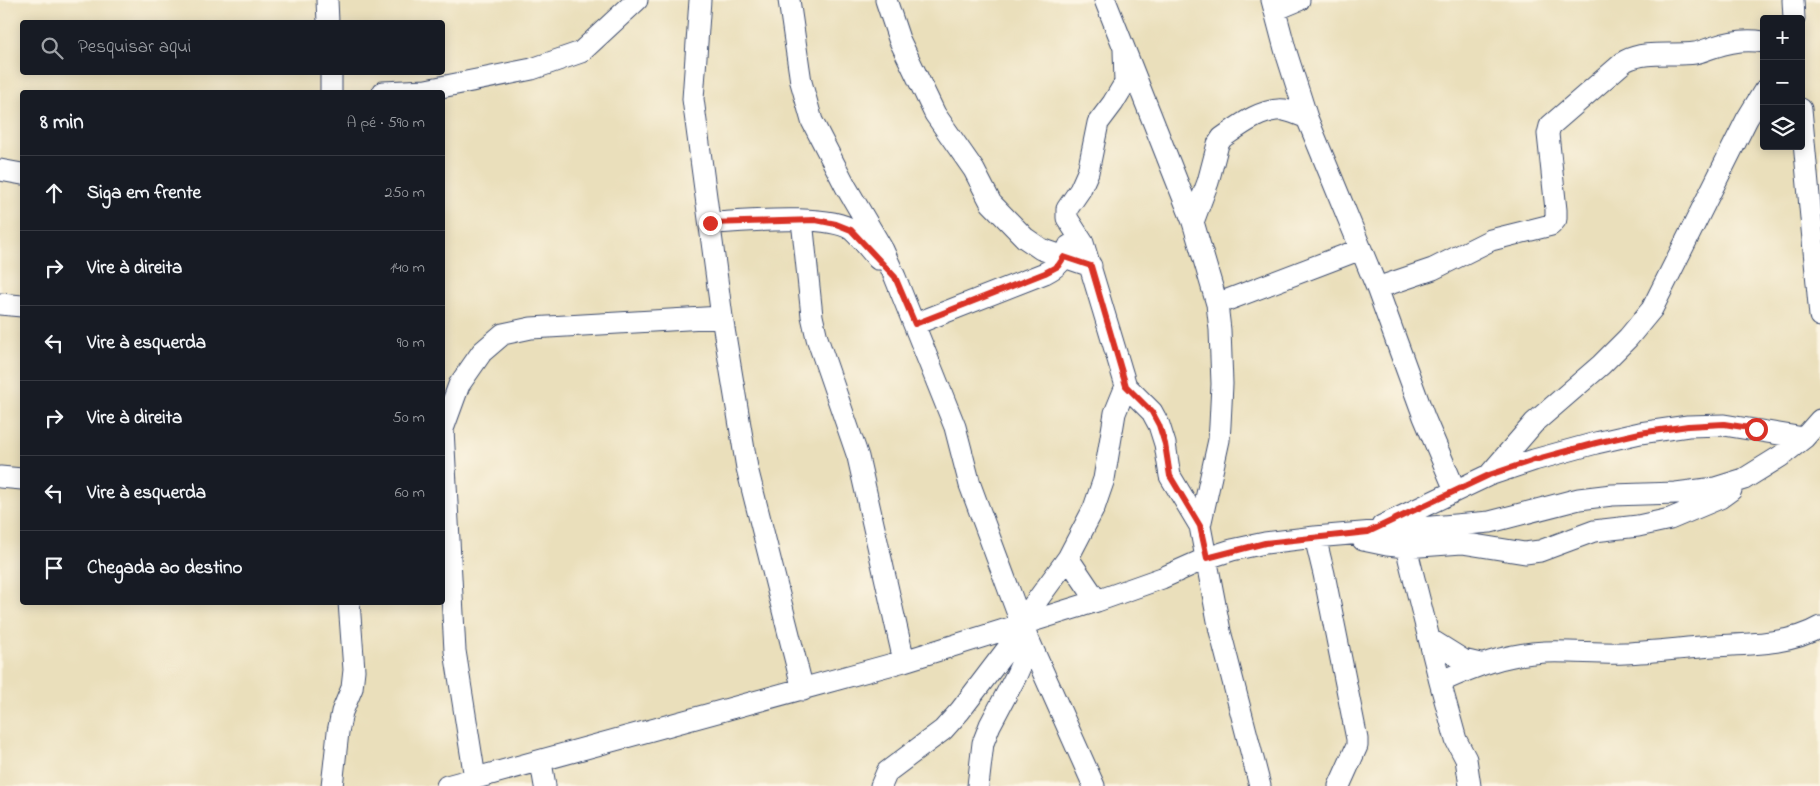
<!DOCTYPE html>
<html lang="pt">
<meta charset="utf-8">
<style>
:root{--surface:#171b24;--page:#242831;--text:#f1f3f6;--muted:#9ea1a6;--line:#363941}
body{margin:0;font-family:"Indie Flower",sans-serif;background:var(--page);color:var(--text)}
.controls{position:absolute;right:15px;top:15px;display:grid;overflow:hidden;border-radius:5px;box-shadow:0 2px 12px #0003}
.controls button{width:45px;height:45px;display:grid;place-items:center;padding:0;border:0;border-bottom:1px solid var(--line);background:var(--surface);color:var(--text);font:25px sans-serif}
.stop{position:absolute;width:15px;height:15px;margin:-11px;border:4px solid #d93025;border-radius:50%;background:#fff}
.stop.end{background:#d93025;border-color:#fff;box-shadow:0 1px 5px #0008}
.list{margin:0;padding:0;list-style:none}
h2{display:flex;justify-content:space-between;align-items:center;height:65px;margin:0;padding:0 20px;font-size:21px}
h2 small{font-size:16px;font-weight:400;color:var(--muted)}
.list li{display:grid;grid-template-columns:32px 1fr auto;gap:15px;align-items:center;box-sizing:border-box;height:75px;padding:0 20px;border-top:1px solid var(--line)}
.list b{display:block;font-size:19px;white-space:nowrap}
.list em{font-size:16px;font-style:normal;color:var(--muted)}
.icon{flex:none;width:28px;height:28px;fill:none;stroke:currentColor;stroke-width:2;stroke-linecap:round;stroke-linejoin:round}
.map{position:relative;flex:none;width:1820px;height:786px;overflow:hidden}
.search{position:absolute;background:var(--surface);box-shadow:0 2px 12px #0003;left:20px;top:20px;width:425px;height:55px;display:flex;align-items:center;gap:12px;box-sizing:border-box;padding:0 18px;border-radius:5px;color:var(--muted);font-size:19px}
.panel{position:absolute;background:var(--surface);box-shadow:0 2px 12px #0003;left:20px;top:90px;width:425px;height:515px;border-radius:5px}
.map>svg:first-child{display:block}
</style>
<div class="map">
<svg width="1820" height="786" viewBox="0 0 1820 786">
<rect width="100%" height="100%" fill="#fcf5e5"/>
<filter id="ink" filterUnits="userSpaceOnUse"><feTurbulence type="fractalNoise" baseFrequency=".02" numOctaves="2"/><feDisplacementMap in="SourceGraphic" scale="10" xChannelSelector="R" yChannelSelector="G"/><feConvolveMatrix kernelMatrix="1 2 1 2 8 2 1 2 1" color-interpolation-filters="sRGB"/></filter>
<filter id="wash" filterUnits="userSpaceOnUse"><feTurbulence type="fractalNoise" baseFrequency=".0096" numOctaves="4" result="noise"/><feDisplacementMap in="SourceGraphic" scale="20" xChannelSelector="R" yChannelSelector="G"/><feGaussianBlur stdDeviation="1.12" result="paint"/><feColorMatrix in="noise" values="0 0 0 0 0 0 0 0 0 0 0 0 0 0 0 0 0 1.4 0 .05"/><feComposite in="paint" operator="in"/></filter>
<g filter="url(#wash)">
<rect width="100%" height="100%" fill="#eadfbb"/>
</g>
<g filter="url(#ink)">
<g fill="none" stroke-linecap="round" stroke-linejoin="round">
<defs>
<path id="minor" d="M327,0L328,22
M700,0L693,99L722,317L747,468L803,690
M789,0L801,82L812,121L846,187L883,250L895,277L955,427L970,485L1022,625L1094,786
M886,0L899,39L935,114L974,170L991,203L1025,238L1041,249L1091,266
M1105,0L1193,222L1217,304L1220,330L1222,384L1220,425L1219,440L1200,526
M1272,0L1285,49L1307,118L1377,288L1424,417L1455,490
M1793,0L1794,19
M1275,10L1299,0
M1124,50L1125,83L1113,103L1098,123L1088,172L1080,190L1067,209V218L1083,243L1126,386L1152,412L1159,425L1165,444L1170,476L1200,526L1220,631L1260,786
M331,72V92
M383,92L426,90L532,69L581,52L637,0
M1801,109L1820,316
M0,170L22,174
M802,220L812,316L817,338L858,457L904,661
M1193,222L1208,182L1218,144L1222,138C1239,126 1262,108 1284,110C1291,111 1300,115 1307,118
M710,223C741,222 828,213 852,230C861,238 870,250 878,259
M1377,288L1433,269L1491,240L1551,225L1556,219V210L1548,134L1550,126L1625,61C1646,50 1672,56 1695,53C1701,52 1707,49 1714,47C1731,41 1746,39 1764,42
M0,304L22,306
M1217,304L1361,249
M915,324L1045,273C1059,266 1063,261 1069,246
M1489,475L1534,423L1601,365L1628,338L1652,309L1747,119L1764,91
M0,477L22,479
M1382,526L1489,475L1534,460L1596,443L1640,433L1688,426L1724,425L1804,438
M1315,537L1324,574L1357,739V746L1339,786
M1363,540L1387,545L1406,547L1462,543L1525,553L1540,551L1594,531L1638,526L1670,519L1720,498L1731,490
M1406,547L1440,682L1456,740L1466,759L1470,786
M1068,558L1097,601
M1029,623L1030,610L1068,558L1094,508L1104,479L1115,413L1126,386
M1431,640L1463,660L1480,664
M1440,682C1475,666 1505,654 1545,652C1572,651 1599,654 1625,653C1654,652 1683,648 1713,646C1748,644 1789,645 1820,627
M541,762L545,786
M475,778L455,651L443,429L459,385L482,352L503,334L531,328L722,317
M332,786L338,732L342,712L352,688L354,670L349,602
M447,786L904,661L1097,601L1162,578L1207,558L1232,550L1265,543L1315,537L1490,522L1579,499L1612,495L1676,493L1715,488L1744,479L1781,456L1804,438L1820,420
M881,786L887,772L943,730L960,711L1011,644L1026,635
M978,786L983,743L990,725L1016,676L1030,644"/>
</defs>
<use href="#minor" stroke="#3a496c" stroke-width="23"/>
<use href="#minor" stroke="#fff" stroke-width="21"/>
</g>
</g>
<g fill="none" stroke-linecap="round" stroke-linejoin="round" filter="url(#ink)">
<path stroke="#d93025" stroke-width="6" d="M710,223L816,220L836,224L851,230L895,277L915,324L1045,273L1058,266L1064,257L1091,266L1126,386L1152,412L1159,425L1165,444L1170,476L1200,526L1207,558L1265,543L1368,532L1489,475L1534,460L1596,443L1640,433L1688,426L1724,424L1756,429"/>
</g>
</svg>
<div class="controls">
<button>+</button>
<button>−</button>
<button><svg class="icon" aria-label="layers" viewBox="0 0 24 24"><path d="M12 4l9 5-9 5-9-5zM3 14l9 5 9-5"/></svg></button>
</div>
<div class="stop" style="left:1756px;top:429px"></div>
<div class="stop end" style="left:710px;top:223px"></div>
<div class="search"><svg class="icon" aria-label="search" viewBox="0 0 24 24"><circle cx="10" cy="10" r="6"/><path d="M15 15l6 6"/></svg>Pesquisar aqui</div>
<section class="panel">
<h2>8 min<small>A pé · 590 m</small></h2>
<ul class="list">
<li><svg class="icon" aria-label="ahead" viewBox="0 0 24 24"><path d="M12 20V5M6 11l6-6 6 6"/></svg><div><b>Siga em frente</b></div><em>250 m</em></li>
<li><svg class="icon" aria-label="right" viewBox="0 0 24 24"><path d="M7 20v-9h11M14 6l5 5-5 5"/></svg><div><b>Vire à direita</b></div><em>140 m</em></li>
<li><svg class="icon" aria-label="left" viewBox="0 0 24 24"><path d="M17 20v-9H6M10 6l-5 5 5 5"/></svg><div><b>Vire à esquerda</b></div><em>90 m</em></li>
<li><svg class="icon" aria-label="right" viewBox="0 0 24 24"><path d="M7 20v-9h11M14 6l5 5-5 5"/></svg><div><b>Vire à direita</b></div><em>50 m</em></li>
<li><svg class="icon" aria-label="left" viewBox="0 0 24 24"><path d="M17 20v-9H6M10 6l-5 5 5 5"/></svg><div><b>Vire à esquerda</b></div><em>60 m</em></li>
<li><svg class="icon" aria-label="arrive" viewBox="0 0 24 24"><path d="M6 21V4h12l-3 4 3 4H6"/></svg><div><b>Chegada ao destino</b></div></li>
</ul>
</section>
</div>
